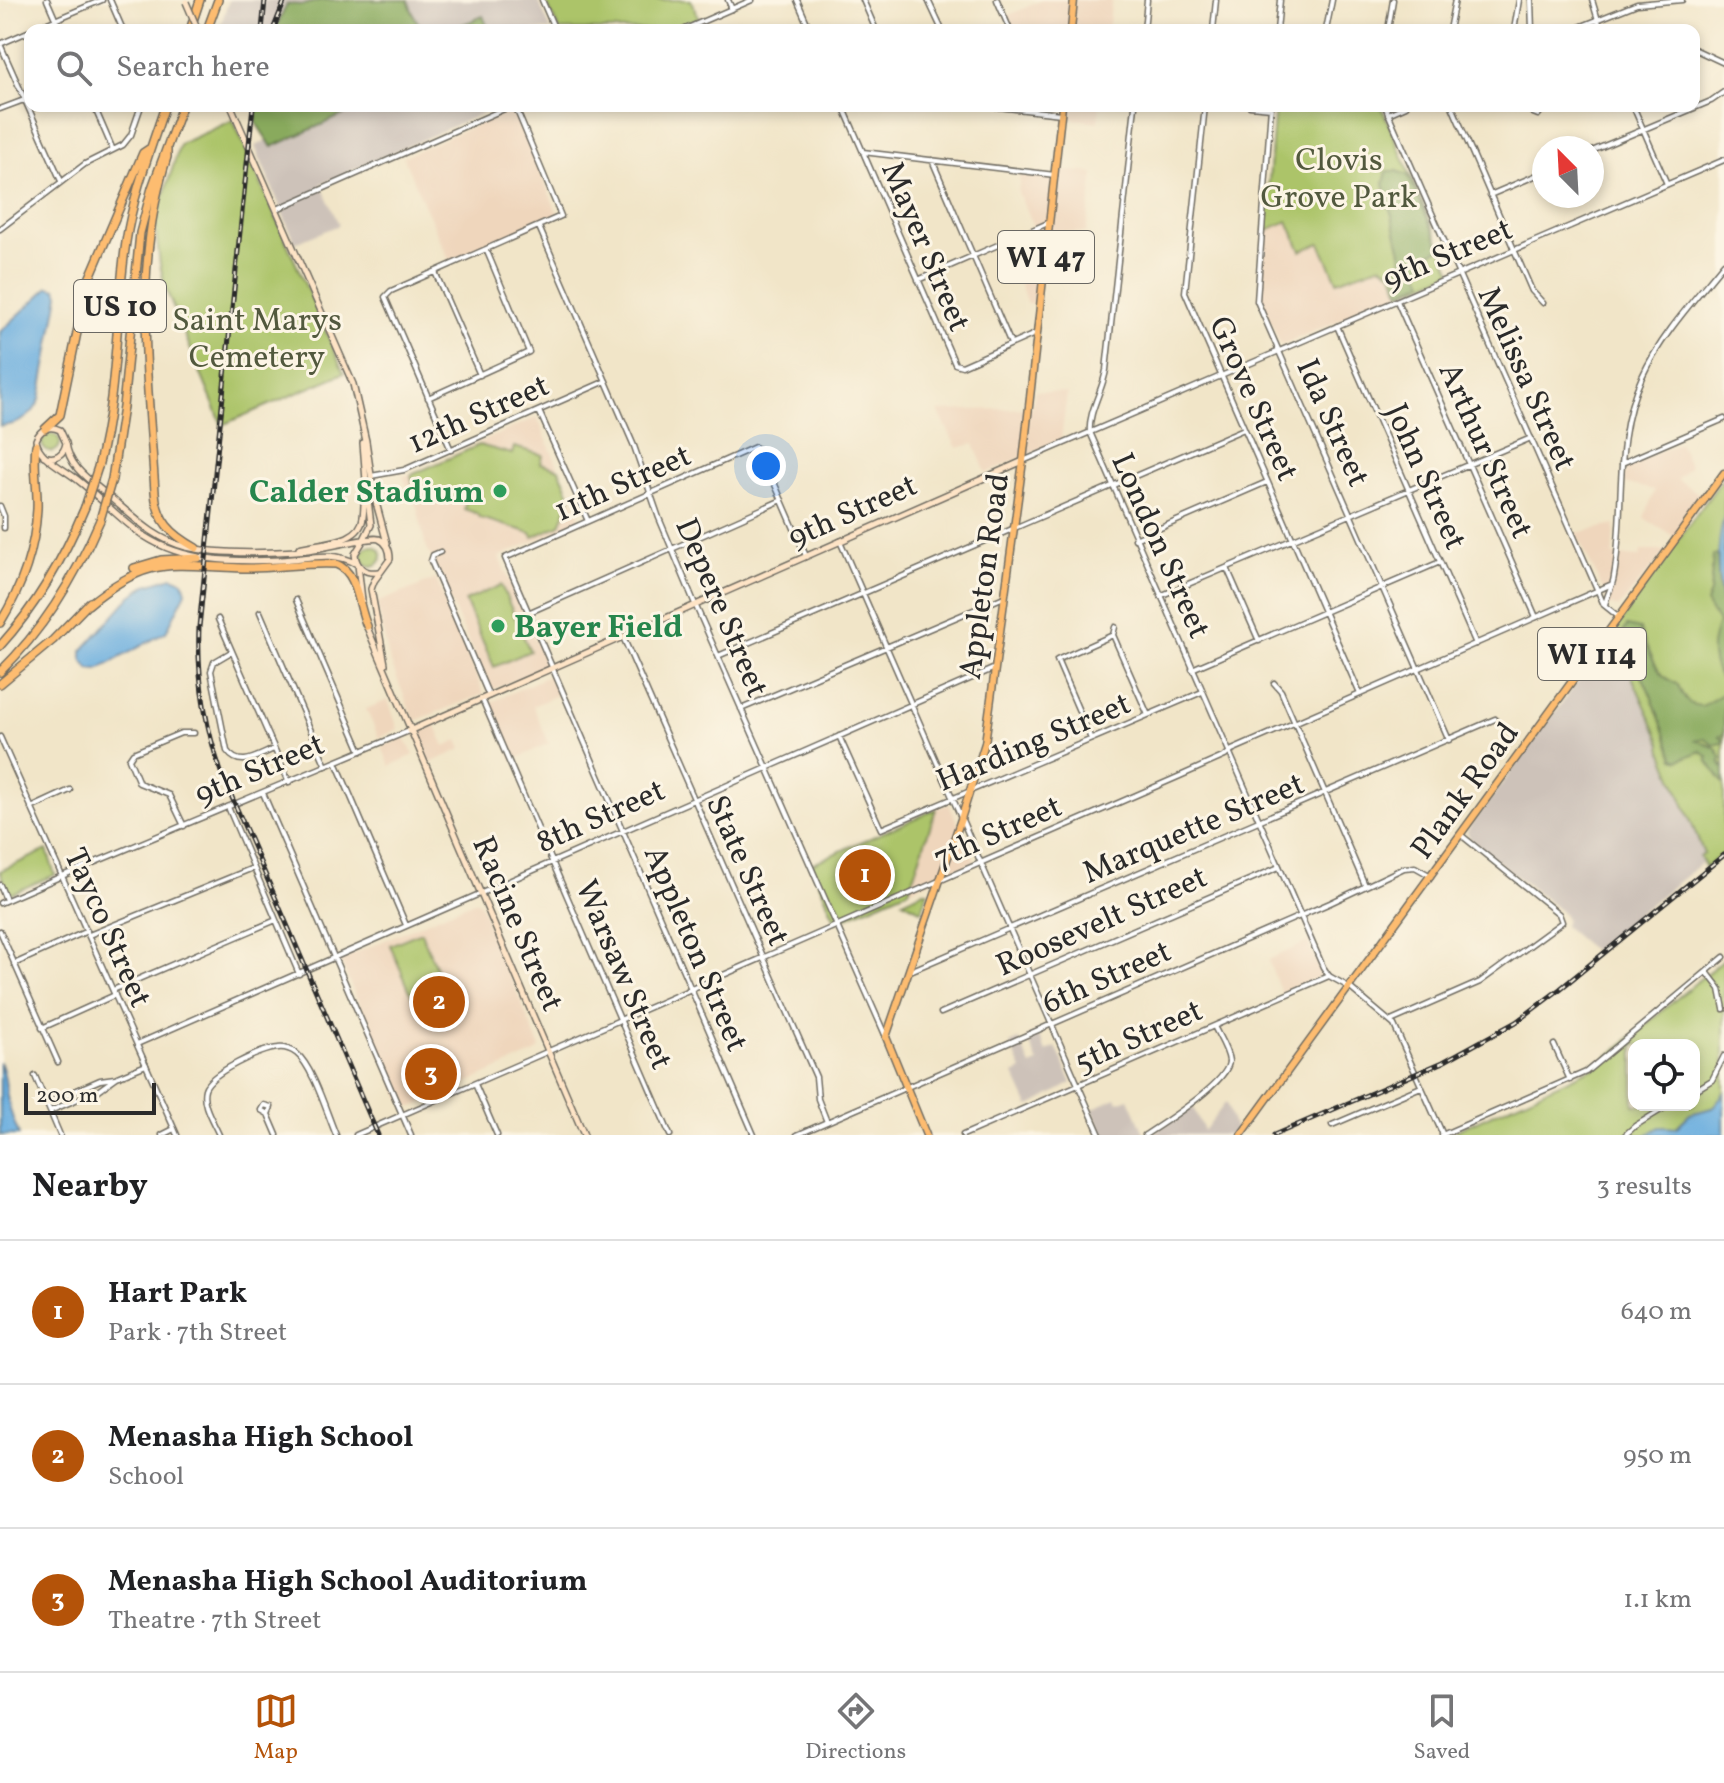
<!DOCTYPE html>
<meta charset="utf-8">
<style>
:root{--surface:#fff;--page:#f2f2f2;--text:#202124;--muted:#757577;--line:#e0e0e0;--accent:#b45309}
body{margin:0;font-family:Vollkorn,serif;background:var(--page);color:var(--text)}
.controls{position:absolute;right:24px;bottom:24px;display:grid;overflow:hidden;border-radius:16px;box-shadow:0 4px 12px #0003}
.controls button{width:72px;height:72px;display:grid;place-items:center;padding:0;border:0;border-bottom:2px solid var(--line);background:var(--surface);color:var(--text);font:40px sans-serif}
.compass{position:absolute;left:1532px;top:136px;width:72px;height:72px;border-radius:50%;background:var(--surface);box-shadow:0 4px 12px #0003;rotate:336deg}
.scale{position:absolute;left:24px;bottom:20px;width:132px;box-sizing:border-box;padding-left:8px;border:4px solid #2b2b2b;border-top:0;font-size:22px;line-height:28px;white-space:nowrap;color:#2b2b2b;-webkit-text-stroke:6px #fcf5e5;paint-order:stroke}
.you{position:absolute;left:766px;top:466px;width:28px;height:28px;margin:-20px;border:6px solid #fff;border-radius:50%;background:#1a73e8;box-shadow:0 0 0 12px #1a73e833}
.badge{display:grid;place-items:center;width:52px;height:52px;border-radius:50%;background:var(--accent);color:#fff;font-size:26px;font-weight:700}
.pin{position:absolute;translate:-50% -50%;border:4px solid #fff;box-shadow:0 2px 8px #0006}
.list{margin:0;padding:0;list-style:none}
h2{display:flex;justify-content:space-between;align-items:center;height:104px;margin:0;padding:0 32px;font-size:34px}
h2 small{font-size:26px;font-weight:400;color:var(--muted)}
.list li{display:grid;grid-template-columns:52px 1fr auto;gap:24px;align-items:center;box-sizing:border-box;height:144px;padding:0 32px;border-top:2px solid var(--line)}
.list b{display:block;font-size:30px;white-space:nowrap}
.list p{margin:0;font-size:26px;white-space:nowrap;color:var(--muted)}
.list em{font-size:26px;font-style:normal;color:var(--muted)}
.icon{flex:none;width:44px;height:44px;fill:none;stroke:currentColor;stroke-width:2;stroke-linecap:round;stroke-linejoin:round}
.map{position:relative;flex:none;width:1724px;height:1135px;overflow:hidden}
.search{position:absolute;background:var(--surface);box-shadow:0 4px 12px #0003;left:24px;right:24px;top:24px;height:88px;display:flex;align-items:center;gap:20px;box-sizing:border-box;padding:0 28px;border-radius:16px;color:var(--muted);font-size:30px}
.sheet{height:536px;background:var(--surface)}
nav{display:flex;justify-content:space-around;align-items:center;box-sizing:border-box;height:112px;border-top:2px solid var(--line);background:var(--surface);font-size:22px;color:var(--muted)}
nav a{display:grid;justify-items:center;gap:4px}
nav .on{color:var(--accent)}
.map>svg:first-child{display:block}
</style>
<div class="map">
<svg width="1724" height="1135" viewBox="0 0 1724 1135">
<rect width="100%" height="100%" fill="#fcf5e5"/>
<filter id="ink" filterUnits="userSpaceOnUse"><feTurbulence type="fractalNoise" baseFrequency=".0125" numOctaves="2"/><feDisplacementMap in="SourceGraphic" scale="16" xChannelSelector="R" yChannelSelector="G"/><feConvolveMatrix kernelMatrix="1 2 1 2 8 2 1 2 1" color-interpolation-filters="sRGB"/></filter>
<filter id="wash" filterUnits="userSpaceOnUse"><feTurbulence type="fractalNoise" baseFrequency=".006" numOctaves="4" result="noise"/><feDisplacementMap in="SourceGraphic" scale="32" xChannelSelector="R" yChannelSelector="G"/><feGaussianBlur stdDeviation="1.8" result="paint"/><feColorMatrix in="noise" values="0 0 0 0 0 0 0 0 0 0 0 0 0 0 0 0 0 1.4 0 .05"/><feComposite in="paint" operator="in"/></filter>
<g filter="url(#wash)">
<rect width="100%" height="100%" fill="#f1e5c8"/>
<path fill="#efd6bc" d="M1042,0H1112L1108,30H1013L1007,16Z
M1012,106H1100L1098,122L1066,118V111Z
M514,108L558,214L450,262L403,157Z
M1060,170L1094,173L1086,233L1044,230L1036,303L1027,304L1006,244L1035,231L1018,192L1020,173L1059,177Z
M1288,221L1320,243L1376,265L1386,266L1393,273L1401,294L1281,345L1259,296L1265,231Z
M1035,391L1067,393L1061,440L986,473L974,444L957,448L938,411L1032,408Z
M537,417L581,520L499,557L545,663L543,668L492,690L488,686L425,543L417,507L403,477Z
M1679,443L1690,466L1677,479L1704,497L1675,537L1644,518L1655,490L1623,483L1627,466Z
M1615,525L1613,556L1640,557L1641,551H1666L1618,608L1610,605L1576,533Z
M436,579L484,694L414,721L389,658L377,603Z
M550,675L559,694L533,706L549,743L512,761L489,703Z
M388,700L398,729L379,738L366,709Z
M435,724L445,746L458,740L462,749L428,764L416,734Z
M404,737L414,755L390,766L382,747Z
M949,804L975,861L909,890L936,809Z
M474,901L480,903L540,1048L535,1053L413,1107L404,1106L340,960Z
M1308,942L1322,975L1281,993L1268,960Z"/>
<path fill="#cdc2b9" d="M229,0H328L269,30H219Z
M406,0H538L551,30H420Z
M358,106H499L321,184L339,225L295,243L255,146Z
M1613,634L1662,744L1661,748L1704,855L1700,857L1702,863L1592,950L1564,926L1566,919L1563,913L1470,839L1467,831Z
M1038,1032L1046,1052L1056,1047L1072,1083L1029,1107L1014,1074L1022,1070L1010,1044L1019,1040L1031,1066L1038,1063L1027,1037Z
M1116,1098L1118,1102L1129,1098L1145,1135H1104L1092,1109Z
M1226,1102L1237,1135H1149L1193,1107L1204,1131Z"/>
<path fill="#acc469" stroke="#6c784a" stroke-width="2" fill-rule="evenodd" d="M545,0H691L699,18L673,30H559Z
M1275,106H1381L1452,272L1401,294L1393,273L1381,265L1337,281L1320,243L1301,251L1288,221L1265,231Z
M233,120L344,373L222,425L165,287L160,264L155,224L180,144Z
M42 443a9 9 0 1 1 18 0a9 9 0 1 1-18 0Z
M479,445L512,454L514,447L543,455L541,463L559,469L571,496L560,525L533,537L531,533L480,518L476,513L464,509L466,501L413,485L411,475Z
M1724,477V853L1706,868L1700,857L1704,854L1661,748L1662,744L1613,634L1653,574Z
M362 556a10 10 0 1 1 20 0a10 10 0 1 1-20 0Z
M501,585L530,651L494,667L465,601Z
M936,809L909,890L836,922L811,864Z
M47,850L55,875L12,893L7,892L0,871Z
M924,891H928L922,911L903,901Z
M421,932L448,997L418,1010L390,945Z
M1724,959V1093L1712,1108L1690,1114L1675,1128L1660,1127L1647,1135H1446L1595,1067ZM1634,1045H1694V1105H1634Z"/>
<path fill="#89aa5d" stroke="#5a6a44" stroke-width="2" d="M321,0H408C413,12 416,28 430,30H275L287,4L304,5Z
M483,16L489,30H461L459,26Z
M257,106H363L272,147L256,123Z
M1387,171H1397L1408,175L1441,248L1426,255L1419,269L1424,281L1401,292L1396,280L1400,274L1399,269L1403,260L1384,184Z
M1713,555H1717L1719,586L1724,608V683C1709,664 1709,646 1718,623L1706,603L1710,593Z
M1627,626L1640,629C1640,634 1657,668 1661,673C1665,679 1673,681 1678,685C1684,698 1685,705 1702,706L1724,693V734L1719,737L1724,740L1722,743L1713,745L1705,738L1696,740L1716,748L1722,759L1720,761L1724,769V784L1707,760L1708,757L1701,751L1679,760L1674,758L1651,695L1625,639L1623,632Z"/>
<path fill="#6aaedf" stroke="#4a6c85" stroke-width="2" d="M49,287L57,289L59,295L40,399C33,417 19,425 0,426V332Z
M1724,516V608C1716,576 1716,548 1724,516Z
M172,577L183,581L186,592L166,632L98,670L89,669L82,659V651L131,596L147,585Z
M0,1062C4,1071 5,1078 6,1088C7,1104 13,1120 19,1135H0Z
M1724,1093V1135H1647L1660,1127L1676,1128L1690,1114L1712,1108Z"/>
</g>
<g filter="url(#ink)">
<g fill="none" stroke-linecap="round" stroke-linejoin="round">
<defs>
<path id="minor" d="M47,0L60,30
M110,0L123,30
M542,0L555,30
M728,0L732,9
M797,0L810,30
M863,0L876,30
M928,0L942,30
M997,0L1010,30
M1531,0L1532,30
M1592,0L1601,30
M31,30L102,0
M1144,30L1147,0
M1213,30L1216,0
M1277,30L1280,0
M1326,30L1332,0
M1449,30L1455,0
M1514,30L1519,0
M1572,30L1637,4L1682,0
M30,31L0,44L61,181
M1694,49L1724,63
M94,106L113,150
M843,106L955,364L962,366L1037,333
M989,106L1061,114
M1205,106L1185,292L1360,694
M1250,106L1271,108
M1271,106L1257,301L1449,740
M1452,106L1532,291L1543,303
M1532,106L1533,113L1538,115L1545,106
M1633,106L1667,184
M0,109L24,100
M1388,114L1406,106
M1592,151L1711,101L1724,92
M863,152L1055,175
M932,160L1011,344
M1490,195L1544,172
M539,227L634,446L659,518L695,604L886,1037
M0,229L85,164L123,145L131,135L141,106
M435,272L480,375
M918,280L1048,223
M1397,301L1536,617
M1337,326L1476,644
M428,398L529,352L486,249
M539,411L588,521
M1090,432C1088,412 1103,390 1106,370L1135,106
M451,450L385,297L391,291L561,216L515,106
M1622,463L1724,419
M371,476L404,470L606,381
M0,506L4,516V528
M1135,539L1267,482
M840,541L1100,1135
M440,552L433,555L431,561L489,696
M1227,568L1259,641
M1160,596L1531,438
M296,600L361,751
M260,612L326,766
M528,613L782,500
M218,619L289,782
M1115,627L1113,635L1148,715
M623,637L816,1077L818,1099L827,1122
M231,652L214,662L211,671L227,751C240,769 257,756 274,749
M718,656L1244,429
M1192,669L1440,562
M1274,683L1281,691L1365,885
M482,699L670,1135
M741,709L1004,597
M839,736L881,829L1202,692
M0,737L62,876L0,903
M1091,739L1057,660L1113,635
M336,762L406,925
M228,807L299,974
M31,808L70,790
M184,826L169,795L139,783L129,759L133,753L181,733H194
M0,885L6,900
M0,931L58,1062
M89,935L253,868
M14,964L87,931
M908,972L1495,719
M1707,972L1720,989L1724,1009
M1349,987L1394,1025L1443,1135
M113,990L276,920
M941,1013L1279,867
M1391,1021L1480,982L1562,922L1559,914L1461,835
M42,1028L115,995
M137,1044L995,668
M1554,1045L1570,1080
M35,1076L60,1135
M475,1084L497,1135
M1694,1091L1712,1080L1724,1056
M47,1103L100,1080L115,1078
M50,1111L99,1090L117,1077L146,1065
M268,1114L261,1110L264,1105L271,1107L268,1114L277,1135
M1332,1125L1421,1087
M162,1135L174,1129
M219,1135C213,1121 201,1104 205,1089C210,1073 262,1049 278,1048C285,1047 290,1049 296,1053C313,1066 327,1114 336,1135
M754,1135L505,558L755,447L760,450L806,556
M797,1135L1330,903L1404,868L1415,867L1431,876
M963,1135L1329,976
M1145,1135C1162,1124 1229,1082 1229,1061C1228,1050 1218,1035 1214,1026
M1442,1135L1586,1072L1724,957
M1625,1135L1635,1126L1669,1105"/>
<path id="tertiary" d="M683,30L752,0
M1388,30L1393,0
M1385,106L1604,605L1619,617
M277,209L511,106
M1090,432L1323,967L1329,976L1349,987
M1023,461L1724,160
M1605,605C1607,594 1613,586 1614,576C1626,510 1612,440 1642,377C1661,335 1695,299 1724,263
M263,793L411,1135
M177,1135L62,876L409,731
M356,1135L1180,776L1225,756L1232,750L1610,585"/>
<path id="secondary" d="M231,106L353,384L366,441L374,495L387,543
M66,443C69,467 88,479 106,494C131,514 153,539 186,547C221,555 271,553 308,550C322,549 370,536 379,539C388,543 390,551 390,559L374,581L371,589L385,664
M363,443L366,481
M44,456C55,460 64,455 66,443L60,430C49,425 40,429 36,440C38,458 65,469 79,481C101,498 120,520 144,536C184,562 233,562 280,560C308,559 332,550 357,564
M364,539L371,525L367,491
M363,541L355,554C356,567 365,574 378,572
M299,548C319,542 361,544 363,517C365,504 363,491 366,479
M358,565L362,600
M366,625L584,1135
M409,731L1023,461"/>
<path id="primary" d="M1071,30L1074,0
M926,1135L886,1037L961,819L985,743L1023,461L1062,106
M1241,1135L1724,473"/>
<path id="motorway" d="M190,30L200,0
M207,30L218,0
M167,149V157C132,266 148,379 155,492C157,521 171,534 196,548
M45,429L60,415L87,284L143,153L149,149
M98,467C118,391 115,318 126,242C133,195 150,151 165,106
M112,479L123,407L140,233L152,188L182,106
M134,568L161,560L198,558
M88,605C153,552 173,567 250,568C278,568 307,562 336,564C358,572 358,606 367,626
M0,623C21,589 35,550 37,509C38,488 33,466 36,445
M0,646C37,605 64,558 85,507
M0,672C44,629 76,576 100,520
M0,684L53,640L90,602"/>
</defs>
<use href="#minor" stroke="#706c62" stroke-width="7"/>
<use href="#tertiary" stroke="#706c62" stroke-width="7"/>
<use href="#secondary" stroke="#706c62" stroke-width="8"/>
<use href="#primary" stroke="#706c62" stroke-width="9"/>
<use href="#motorway" stroke="#706c62" stroke-width="10"/>
<use href="#minor" stroke="#fff" stroke-width="4"/>
<use href="#tertiary" stroke="#fff" stroke-width="4"/>
<use href="#secondary" stroke="#fee4c6" stroke-width="5"/>
<use href="#primary" stroke="#fdbc70" stroke-width="6"/>
<use href="#motorway" stroke="#fdbc70" stroke-width="7"/>
<defs>
<path id="rail" d="M262,30L265,0
M273,30L285,0
M253,106L199,627C197,677 205,725 221,772L378,1135
M1274,1135L1443,1062L1516,1022L1560,989L1724,855"/>
</defs>
<use href="#rail" stroke="#2b2b2b" stroke-width="5"/>
<use href="#rail" stroke="#fcf5e5" stroke-width="2" stroke-dasharray="6" stroke-linecap="butt"/>
<defs>
<path id="secondary-bridge" d="M186,2L198,30"/>
<path id="motorway-bridge" d="M85,507L98,467
M100,520L112,479"/>
</defs>
<use href="#secondary-bridge" stroke="#706c62" stroke-width="8" stroke-linecap="butt"/>
<use href="#motorway-bridge" stroke="#706c62" stroke-width="10" stroke-linecap="butt"/>
<use href="#secondary-bridge" stroke="#fee4c6" stroke-width="5"/>
<use href="#motorway-bridge" stroke="#fdbc70" stroke-width="7"/>
</g>
</g>
<g fill="#2e9e5b" stroke="#fcf5e5" stroke-width="3">
<circle cx="500" cy="491" r="8"/>
<circle cx="498" cy="626" r="8"/>
</g>
<g text-anchor="middle" stroke-width="6" stroke-linejoin="round" paint-order="stroke">
<g fill="#fcf5e5" stroke="#6a6863" stroke-width="2">
<rect x="998" y="231" width="96" height="52" rx="6"/>
<rect x="74" y="280" width="92" height="52" rx="6"/>
<rect x="1538" y="628" width="108" height="52" rx="6"/>
</g>
<g font-size="30" font-weight="bold" fill="#2b2b2b">
<text x="1046" y="267">WI 47</text>
<text x="120" y="316">US 10</text>
<text x="1592" y="664">WI 114</text>
</g>
<g font-size="32" fill="#52593e" stroke="#fcf5e5">
<text x="1339" y="170">Clovis<tspan x="1339" dy="37">Grove Park</tspan></text>
<text x="257" y="330">Saint Marys<tspan x="257" dy="37">Cemetery</tspan></text>
</g>
<g font-size="32" fill="#2b2b2b" stroke="#fcf5e5">
<text transform="translate(927 246) rotate(67)" y="11">Mayer Street</text>
<text transform="translate(1447 253) rotate(-23)" y="11">9th Street</text>
<text transform="translate(1528 378) rotate(66)" y="11">Melissa Street</text>
<text transform="translate(1255 398) rotate(66)" y="11">Grove Street</text>
<text transform="translate(478 413) rotate(-24)" y="11">12th Street</text>
<text transform="translate(1334 422) rotate(66)" y="11">Ida Street</text>
<text transform="translate(1487 450) rotate(66)" y="11">Arthur Street</text>
<text transform="translate(1427 476) rotate(66)" y="11">John Street</text>
<text transform="translate(622 482) rotate(-24)" y="11">11th Street</text>
<text transform="translate(852 510) rotate(-24)" y="11">9th Street</text>
<text transform="translate(1162 545) rotate(66)" y="11">London Street</text>
<text transform="translate(983 576) rotate(-82)" y="11">Appleton Road</text>
<text transform="translate(723 607) rotate(67)" y="11">Depere Street</text>
<text transform="translate(1033 741) rotate(-23)" y="11">Harding Street</text>
<text transform="translate(259 768) rotate(-23)" y="11">9th Street</text>
<text transform="translate(1464 790) rotate(-54)" y="11">Plank Road</text>
<text transform="translate(600 815) rotate(-24)" y="11">8th Street</text>
<text transform="translate(1193 827) rotate(-23)" y="11">Marquette Street</text>
<text transform="translate(997 831) rotate(-24)" y="11">7th Street</text>
<text transform="translate(749 870) rotate(66)" y="11">State Street</text>
<text transform="translate(1101 920) rotate(-24)" y="11">Roosevelt Street</text>
<text transform="translate(519 923) rotate(67)" y="11">Racine Street</text>
<text transform="translate(109 927) rotate(66)" y="11">Tayco Street</text>
<text transform="translate(697 948) rotate(67)" y="11">Appleton Street</text>
<text transform="translate(625 974) rotate(67)" y="11">Warsaw Street</text>
<text transform="translate(1106 976) rotate(-24)" y="11">6th Street</text>
<text transform="translate(1138 1035) rotate(-24)" y="11">5th Street</text>
</g>
<g font-size="32" font-weight="bold" fill="#27864d" stroke="#fcf5e5" text-anchor="end">
<text x="484" y="502">Calder Stadium</text>
<text x="514" y="637" text-anchor="start">Bayer Field</text>
</g>
</g>
</svg>
<div class="controls">
<button><svg class="icon" aria-label="locate" viewBox="0 0 24 24"><circle cx="12" cy="12" r="6"/><path d="M12 2v4M12 18v4M2 12h4M18 12h4"/></svg></button>
</div>
<svg class="compass" viewBox="-18 -18 36 36"><path d="M0-13l5 13h-10z" fill="#e53935"/><path d="M0 13l5-13h-10z" fill="#757577"/></svg>
<div class="scale">200 m</div>
<div class="you"></div>
<div class="pin badge" style="left:865px;top:875px">1</div>
<div class="pin badge" style="left:439px;top:1002px">2</div>
<div class="pin badge" style="left:431px;top:1074px">3</div>
<div class="search"><svg class="icon" aria-label="search" viewBox="0 0 24 24"><circle cx="10" cy="10" r="6"/><path d="M15 15l6 6"/></svg>Search here</div>
</div>
<section class="sheet">
<h2>Nearby<small>3 results</small></h2>
<ul class="list">
<li><span class="badge">1</span><div><b>Hart Park</b><p>Park · 7th Street</p></div><em>640 m</em></li>
<li><span class="badge">2</span><div><b>Menasha High School</b><p>School</p></div><em>950 m</em></li>
<li><span class="badge">3</span><div><b>Menasha High School Auditorium</b><p>Theatre · 7th Street</p></div><em>1.1 km</em></li>
</ul>
</section>
<nav>
<a class="on"><svg class="icon" aria-label="map" viewBox="0 0 24 24"><path d="M3 6l6-2 6 2 6-2v14l-6 2-6-2-6 2zM9 4v14M15 6v14"/></svg>Map</a>
<a><svg class="icon" aria-label="directions" viewBox="0 0 24 24"><path d="M12 3l9 9-9 9-9-9zM9 14v-3h6M13 9l2 2-2 2"/></svg>Directions</a>
<a><svg class="icon" aria-label="saved" viewBox="0 0 24 24"><path d="M7 4h10v16l-5-4-5 4z"/></svg>Saved</a>
</nav>
